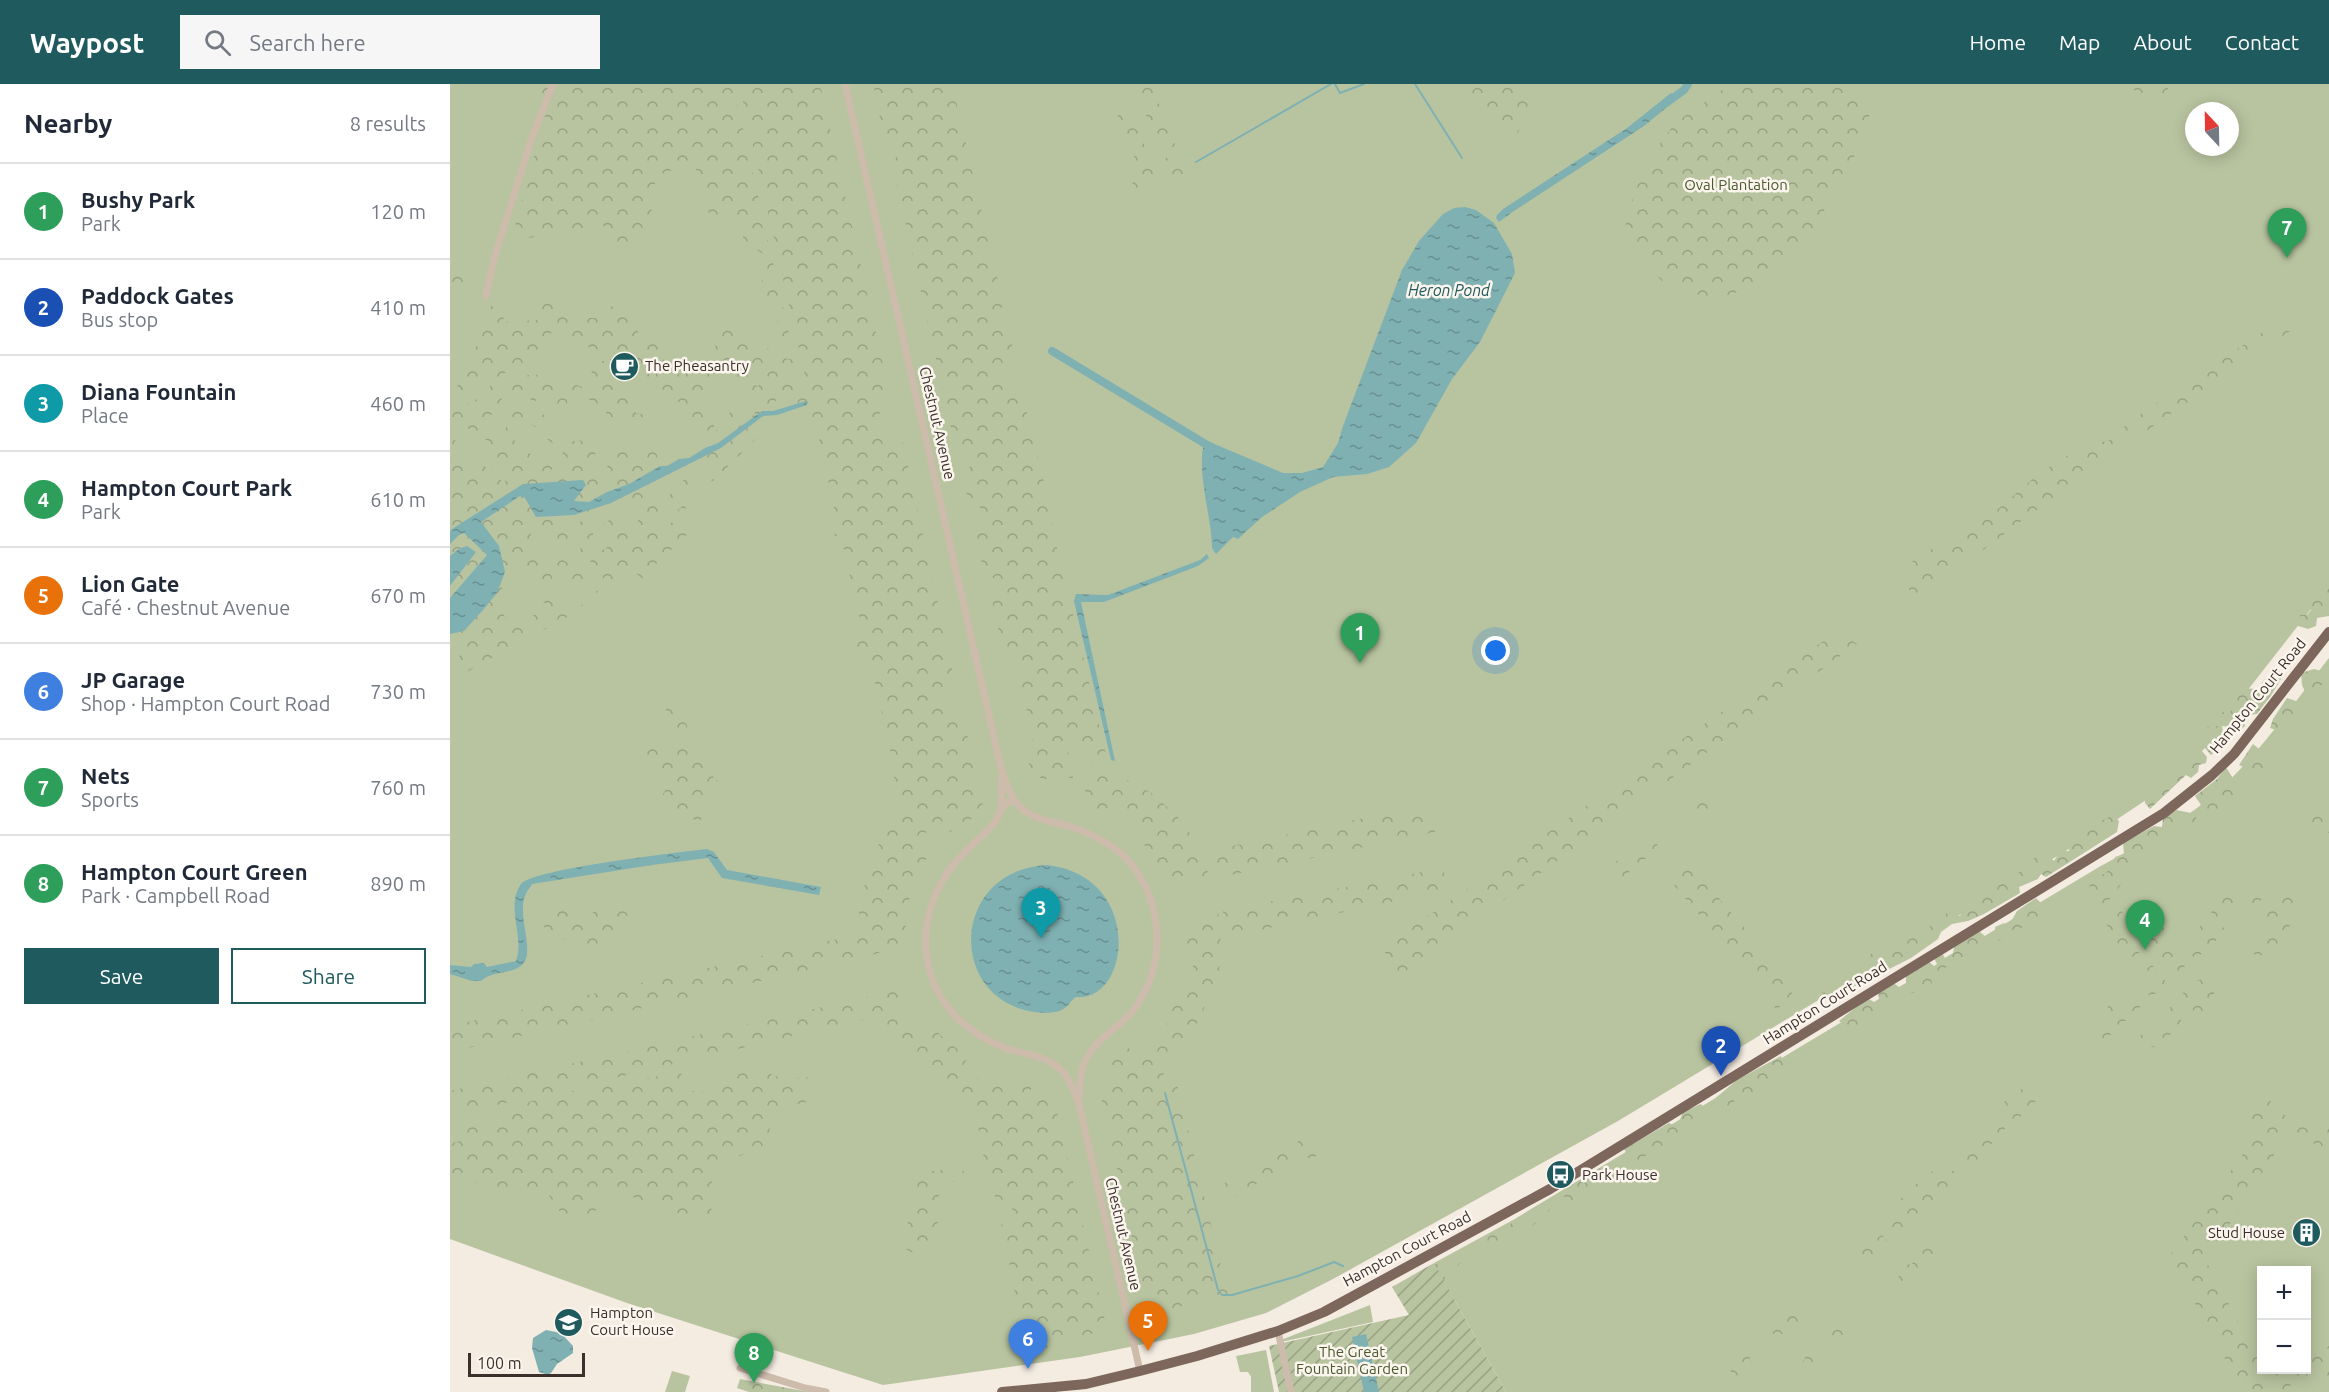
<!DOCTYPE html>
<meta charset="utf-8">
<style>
:root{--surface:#fff;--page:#f6f6f7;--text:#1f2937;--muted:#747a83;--line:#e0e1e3;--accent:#1f5a5e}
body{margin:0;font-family:Ubuntu,sans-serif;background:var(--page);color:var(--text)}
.controls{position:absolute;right:18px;bottom:18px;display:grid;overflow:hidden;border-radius:0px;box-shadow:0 3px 15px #0003}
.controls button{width:54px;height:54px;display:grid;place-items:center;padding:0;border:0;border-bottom:2px solid var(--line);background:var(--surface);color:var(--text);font:30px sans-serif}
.compass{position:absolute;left:1735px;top:18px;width:54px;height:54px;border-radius:50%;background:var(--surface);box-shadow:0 3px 15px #0003;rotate:338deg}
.scale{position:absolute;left:18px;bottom:15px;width:117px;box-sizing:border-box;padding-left:6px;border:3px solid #3b302b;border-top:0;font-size:16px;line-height:21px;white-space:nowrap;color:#3b302b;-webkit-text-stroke:4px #fbf5ee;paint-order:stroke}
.you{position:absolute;left:1046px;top:567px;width:21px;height:21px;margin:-15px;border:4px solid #fff;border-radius:50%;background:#1a73e8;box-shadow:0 0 0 9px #1a73e833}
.badge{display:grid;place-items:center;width:39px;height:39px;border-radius:50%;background:var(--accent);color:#fff;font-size:20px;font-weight:700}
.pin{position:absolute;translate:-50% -50px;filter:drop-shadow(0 2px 3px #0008)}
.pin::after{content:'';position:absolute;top:32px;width:21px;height:18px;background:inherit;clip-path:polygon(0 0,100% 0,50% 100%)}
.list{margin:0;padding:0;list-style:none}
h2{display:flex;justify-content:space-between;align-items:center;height:78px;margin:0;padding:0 24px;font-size:26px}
h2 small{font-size:20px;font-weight:400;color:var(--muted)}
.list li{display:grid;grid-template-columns:39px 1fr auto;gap:18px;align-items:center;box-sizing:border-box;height:96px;padding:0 24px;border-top:2px solid var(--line)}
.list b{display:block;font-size:22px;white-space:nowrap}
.list p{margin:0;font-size:20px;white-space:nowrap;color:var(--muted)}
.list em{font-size:20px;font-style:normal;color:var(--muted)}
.actions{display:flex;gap:12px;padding:18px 24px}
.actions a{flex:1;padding:14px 0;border:2px solid var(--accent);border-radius:0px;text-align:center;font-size:21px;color:var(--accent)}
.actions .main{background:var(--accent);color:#fff}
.icon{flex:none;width:33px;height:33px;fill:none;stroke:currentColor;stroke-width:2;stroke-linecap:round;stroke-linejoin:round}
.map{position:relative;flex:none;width:1879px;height:1308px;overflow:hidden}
header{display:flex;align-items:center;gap:36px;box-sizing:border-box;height:84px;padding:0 30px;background:var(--accent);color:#fff}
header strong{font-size:28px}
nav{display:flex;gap:33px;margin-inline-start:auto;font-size:21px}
.search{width:420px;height:54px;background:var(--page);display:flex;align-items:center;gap:15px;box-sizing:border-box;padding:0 21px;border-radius:0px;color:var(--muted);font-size:22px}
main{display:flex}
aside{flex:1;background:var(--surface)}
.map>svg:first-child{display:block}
</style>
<header>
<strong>Waypost</strong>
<div class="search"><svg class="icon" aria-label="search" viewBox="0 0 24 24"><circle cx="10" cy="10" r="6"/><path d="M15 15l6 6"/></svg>Search here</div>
<nav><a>Home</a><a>Map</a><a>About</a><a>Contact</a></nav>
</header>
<main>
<aside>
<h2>Nearby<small>8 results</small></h2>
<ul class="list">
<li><span class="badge" style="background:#2e9e5b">1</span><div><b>Bushy Park</b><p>Park</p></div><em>120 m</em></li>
<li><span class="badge" style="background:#1a4fb4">2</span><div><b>Paddock Gates</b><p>Bus stop</p></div><em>410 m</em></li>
<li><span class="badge" style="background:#0f9aa8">3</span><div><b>Diana Fountain</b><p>Place</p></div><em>460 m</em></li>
<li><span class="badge" style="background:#2e9e5b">4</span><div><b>Hampton Court Park</b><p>Park</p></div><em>610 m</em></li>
<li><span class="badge" style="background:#e8710a">5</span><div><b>Lion Gate</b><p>Café · Chestnut Avenue</p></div><em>670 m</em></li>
<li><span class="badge" style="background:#3f7fe0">6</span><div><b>JP Garage</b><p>Shop · Hampton Court Road</p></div><em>730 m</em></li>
<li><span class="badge" style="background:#2e9e5b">7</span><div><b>Nets</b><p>Sports</p></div><em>760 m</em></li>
<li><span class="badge" style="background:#2e9e5b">8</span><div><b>Hampton Court Green</b><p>Park · Campbell Road</p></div><em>890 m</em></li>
</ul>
<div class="actions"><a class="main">Save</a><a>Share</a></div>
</aside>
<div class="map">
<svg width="1879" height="1308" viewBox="0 0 1879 1308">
<defs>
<pattern id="forest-crowns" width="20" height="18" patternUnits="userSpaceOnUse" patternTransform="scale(1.5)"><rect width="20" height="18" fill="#b8c4a0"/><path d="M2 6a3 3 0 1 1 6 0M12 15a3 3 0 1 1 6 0" fill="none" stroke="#97a083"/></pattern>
<pattern id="garden-furrows" width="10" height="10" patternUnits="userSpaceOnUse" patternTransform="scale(1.5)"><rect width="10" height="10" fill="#b8c4a0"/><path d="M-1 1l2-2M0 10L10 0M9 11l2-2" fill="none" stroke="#97a083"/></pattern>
<pattern id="water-ripples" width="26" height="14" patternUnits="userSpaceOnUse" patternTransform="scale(1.5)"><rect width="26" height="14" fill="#7fb0b2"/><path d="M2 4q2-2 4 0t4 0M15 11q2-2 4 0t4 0" fill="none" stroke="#699091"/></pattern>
</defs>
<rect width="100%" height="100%" fill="#f4ebe1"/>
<path fill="#b8c4a0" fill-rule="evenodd" d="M0,0H1879V502L1729,694L1657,742L1168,1037L883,1195L816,1229L744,1250L630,1273L433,1301L177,1219L0,1155ZM1744,27H1780V63H1744Z
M1879,574V1308H1056L984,1179L1063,1136L1649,783C1687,762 1726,742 1761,713C1807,674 1842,621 1879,574ZM1812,1186H1856V1286H1812Z
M920,1221L923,1238L831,1258V1256Z
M816,1266L824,1308H801V1293L798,1288H790L786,1272Z
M222,1287L240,1292L235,1308H215Z"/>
<path fill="url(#forest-crowns)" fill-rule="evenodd" d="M81,0H283L344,272L335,268L324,224L311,218L313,170L294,157L288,133L261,137L244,78L206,92L199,148L166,173L153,141L61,157L98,21L80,16L79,8Z
M289,0H370L440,311L427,317L435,352L453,359L503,589L491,593L496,623L513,632L534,727L500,748L494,746L493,737L481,741L473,753L478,772L461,802L453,861L412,874L0,968V942L405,851L420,773L453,725L444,693L443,679L419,571L402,573L398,560L406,556L414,555L391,453L385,452C382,445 381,442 387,437L364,333L352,330L350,318L336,322L335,318L349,314V311L331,306L310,351L257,403L266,390L249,381V376L235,383L240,391L250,387L256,394L238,412L231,414V419L226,424L221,422L218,425V432L213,437H199L207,448L210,449L212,443L220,440L229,431L228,426L238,417L241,419L224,436L238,447C233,462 229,461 218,468C209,475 201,487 193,495L177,482L132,525L0,597V582L6,585L12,579L6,562L0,556V352L8,359L14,377L31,379L40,387L47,386L52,389L51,398L57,397L62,402L70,396L63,392L60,385L47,379L43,374L33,372L32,368L41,365V358L34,355L30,346L22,349L11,336L0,341V317L23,270L43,217L52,216L54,238L88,236L86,216L102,211L116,233L145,234L165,220L179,218L192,261L207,257L220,293L267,277L263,243L277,241L334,274L344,276L341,283L349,295L355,292ZM107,248L112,259L131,261L160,269L161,283L152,276L139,284L145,293L141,301L138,302V315L148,320L160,333L177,341L188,339L193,343L200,337L196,331L186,329L173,306L168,302L170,295L199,294C213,307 228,315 241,330L240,343L249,348H260L262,351L261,362L255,364L250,360L245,362L246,369L238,374L229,375L223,370L215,375L217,382H210L204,361L200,358L163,368L157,374L158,392L151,390L145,370L152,352L143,350L137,356L114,358L108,350H97L98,356L113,367L112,375L102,390L99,389L102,385V374L97,370L93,374L92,380L90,383L84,372L79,369L74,372L71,381L65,378L62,380L61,376L65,370L70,372L74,368L64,356L68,353L80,361L83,357L68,335L86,343L96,340L98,332L83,328L85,322L68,325L56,321L54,326L59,332L67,334V337L56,341V354L50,353L45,344L39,343L38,333L45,328V324L52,321C51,314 51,309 57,305L62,308L59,314L70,319L71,314L66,312L67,307L85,318L92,309L100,310L102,318L111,324L117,320L118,312L130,307L132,303C110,295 85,284 62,296C57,299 53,306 50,310L45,302L52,290L96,272L101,249ZM36,288V294L42,299L37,308V314L33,309L26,311L25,317L30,318L32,332L26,337L20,319L11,320L5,316L8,312C17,311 21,307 24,298L33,301L34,295L30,292ZM270,289L282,300C300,292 311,287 329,298L322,306L316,300L315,295L311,294L308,303L303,299L299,305L307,311L302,320L305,330L298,336L292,319L278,324L282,338L276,335L273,341L276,346L270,348L264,344V340L271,334V326H250L247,311L259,301V291ZM225,386L235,395L221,407L219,417L215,421L206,407L204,397ZM179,410L194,426L186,431L189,439L178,453L173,445L179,442L180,436L162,435L154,439L152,446L162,459L154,466L144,460C142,448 144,437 143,425L151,422L154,426L161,424V419L168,415L173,418L174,412ZM137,430L124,445L135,458L120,480L106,472H97L106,484L112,486L123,510H132L139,502L138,492L128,487L127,482L132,480L137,475L144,480L143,493L151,492L155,496C145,509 134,526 116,526L107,515L100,485C83,476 80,464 81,445L90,443L117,461L120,454L117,447L108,443L117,440L123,434ZM63,478L89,508L95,520L82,533L93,544L86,548L76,538L72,544L62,543L51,527L56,511L51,502L54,496L56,482Z
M423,0H502L554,222L540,232L542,241L559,250L568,282L555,290L560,306L573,313L596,407L616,509L624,530L615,541L617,551L629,555L659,683H643L624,657L616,658L623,694L592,695L580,684L574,660L583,656L566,573L554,570L541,513L549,509L547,496L534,489L524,441L533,438L530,423L519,421L512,388L520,385L517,368L506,365L442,79L450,67L447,56L434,53Z
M690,0H701L731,76L737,83L738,91L729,96L719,92L685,107L682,97L689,82L665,35L670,29L679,37L683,44L691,46C696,60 693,71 700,84H707L709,76L717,74L709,55L701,48V36L690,26L695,19Z
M1003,0H1072L1079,20L1066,54L1053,52L1033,22L1015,12Z
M1328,0H1388L1422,22L1411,60L1364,145L1309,201L1263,216L1212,197L1172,154L1189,88L1225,39L1272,6Z
M1676,0H1719V1L1717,10L1709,16L1679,4Z
M0,175H4L14,199L12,217L0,221Z
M1829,237L1847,242L1635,390L1461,520L1457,492L1460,479L1497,455L1512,451L1552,422L1586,392L1627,365L1663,355L1677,339Z
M1879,496V532L1867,534L1866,542L1858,545L1848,542L1850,531H1857L1861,526L1858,515Z
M1388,547L1407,560L950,891L932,864Z
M1827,585L1834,590L1822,610L1807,630L1792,632L1795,642L1788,648L1779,643L1772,642C1775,657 1774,663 1761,671L1755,664L1752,667L1757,673L1756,679L1749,681L1748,688L1741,694L1736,691L1700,725L1695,719V710L1708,704L1712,694L1731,689C1734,676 1745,678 1749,657H1756V643L1768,642L1773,637L1769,629L1781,627L1784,622L1778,611L1786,604L1809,605L1813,597Z
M1864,585L1876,588V598L1857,612L1852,601L1851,589Z
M1837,614L1852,619L1853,629C1847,635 1836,640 1832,648L1820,644L1823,635Z
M214,620H242L236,639L243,661L260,672L263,693L273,703L268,709L255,707L251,737L215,729L212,712L220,698L217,689L194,684L195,665L227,663V655Z
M1803,660L1819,673L1815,683L1805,688L1789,681Z
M1776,683L1787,701L1786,710L1766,727L1753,724L1745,712L1767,695Z
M637,688L675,695L700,708L727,732L753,767L760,799C716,804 714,788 690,755L694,742L668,719L652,726L634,722Z
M1266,710L1269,726L1257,738L1246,740L1240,732V727L1257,714Z
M961,724L982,735L985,748L766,794L759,767Z
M1726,726L1746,730V740L1738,744H1727L1724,754L1703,761L1704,767L1684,781L1676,779L1672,784L1673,798L1656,820L1647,821L1639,812L1640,794C1654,792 1661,788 1665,773L1674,770L1673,759L1704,742L1712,743L1713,734Z
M1871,727L1879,731V749L1869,747L1866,749L1870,757L1861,762L1856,741Z
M1663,731L1669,737L1667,748L1596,793L1591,790L1588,795L1569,803L1570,809L1534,830L1518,837L1502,840L1491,848L1488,855L1461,874L1392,909L1389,917L1384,921L1372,908L1378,903L1390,904L1415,884L1412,875L1428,866L1438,869L1492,835L1499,826L1510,832L1520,811L1536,809L1550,797L1561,795L1569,788L1581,785L1584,774L1596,768L1604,777L1610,767H1619L1620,760L1634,751L1636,745Z
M1200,753L1206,756L1209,766C1201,772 1192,776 1184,783C1177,789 1174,795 1167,800L1157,796L1154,792C1164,771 1188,771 1195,755Z
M1241,776L1274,821L1293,841L1302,858L1342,908V916L1326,925L1320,918L1329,909L1316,889L1306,899L1224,801L1221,789L1232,777Z
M993,784L998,806L777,853L773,827Z
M1814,801L1817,804L1816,811C1804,823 1800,831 1782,825L1767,837L1774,844L1772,851L1746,875L1741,871C1739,850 1746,845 1761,833L1762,824H1770L1774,813L1791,816L1801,806Z
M1848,805L1852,810L1853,817L1842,825L1849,834L1833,848L1828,861L1806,875L1801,861L1814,846L1815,831L1831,816Z
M172,810L186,822L142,869L95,845L89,827L119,821L135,838L146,825L158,824Z
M1586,814L1595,823L1591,835L1553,853L1527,874L1503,880L1483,890L1481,903L1465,909L1455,908L1451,920L1429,924C1420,940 1405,950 1389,937L1417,914L1424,918L1429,915L1428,908L1442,898L1449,903L1456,899V890L1477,876L1484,882L1487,880L1484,874L1492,869L1495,874L1503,869L1505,859L1528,846L1538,855L1545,851V843L1554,839L1558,843L1567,827Z
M1663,822L1672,826C1672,830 1678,846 1681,849L1691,854L1694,865L1681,874L1672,867L1653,835L1657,824Z
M1698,825L1715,846L1720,868L1735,879L1734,888L1727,891L1715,882L1710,871L1701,866L1686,832L1692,826Z
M768,828L771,844L769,894L742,949L708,998L726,996L778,1211L699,1230L649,1004L651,997L662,993V975L667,973L676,980L681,975L675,968L678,964L688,970L708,953L700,947V943L703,942L713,947L720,935L710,930L717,916L729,921L744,879L733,873V842Z
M1702,881L1715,896L1716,901L1705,910L1697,911L1692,888Z
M1752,895L1766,905L1757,926L1746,931L1732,907L1740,903L1746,907L1745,897Z
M457,904L459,910L447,914L448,921L472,953L483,945L518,974L511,984L533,997L569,1007L575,993L581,994V1008L591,1010L596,1005L602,1006L657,1245L577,1270L550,1133L563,1128L560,1117L547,1115L540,1105L525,1028L457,971L449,966L431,931L118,1005L139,1013L159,1001L230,988L242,1007L258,1008L277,995L306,984L333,995L361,993L360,1017L318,1028L321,1061L269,1079L262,1097L261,1140L167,1108L150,1099L152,1123L119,1141L98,1110H63L32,1103L10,1088L0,1091V1060L10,1057L8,1038L56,1034L60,1025L110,1007L0,1031V1007Z
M1671,915L1689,916L1690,923L1648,963L1642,954L1652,945L1648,933L1662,918Z
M1722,922L1731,931V937L1717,955L1716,962C1703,965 1697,963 1688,953L1694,949C1707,951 1714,946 1721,936L1714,928Z
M1331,972L1334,982L1325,995L1310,1007L1294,1010L1274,1025L1262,1017L1287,996Z
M1576,1002L1588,1015L1569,1034L1552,1036L1555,1045L1523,1081L1511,1078L1517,1063L1530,1059L1531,1042L1546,1044V1028L1555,1017Z
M1800,1011L1818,1015L1843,1039L1859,1033L1879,1044V1069L1853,1053L1833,1057L1756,1177L1811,1281L1812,1286H1814L1818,1293L1831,1286H1856L1857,1273L1879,1262V1293H1856L1829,1308H1793L1719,1173L1801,1059Z
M1251,1020L1260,1030L1258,1038L1239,1044L1188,1077L1180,1075L1174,1065L1219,1039L1227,1043L1233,1028Z
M857,1051L868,1057L870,1068L864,1074H853L779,1115L775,1116L770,1111L769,1101C777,1096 786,1100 794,1095L793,1087C801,1080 809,1082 817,1078C827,1073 833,1066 844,1064L849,1056Z
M1165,1075L1171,1080L1166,1091L1158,1094L1144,1105L1117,1119L1112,1107Z
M1492,1076L1511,1094L1446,1153L1431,1138L1457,1108L1466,1119L1471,1116L1465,1101L1480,1090Z
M492,1086H513L517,1098L495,1097L489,1106L487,1150L465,1170L452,1163L465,1108L451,1106L448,1091Z
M1104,1114L1107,1117C1090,1139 1067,1153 1043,1167L1032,1163L1031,1154L1057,1141L1071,1136Z
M1432,1151L1439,1158V1163L1411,1184C1406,1173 1406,1167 1411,1156L1421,1158Z
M1478,1154L1485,1162L1486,1171L1460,1197L1454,1200L1448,1192L1450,1178L1461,1181L1468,1173L1461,1166Z
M1015,1163L1018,1164C1015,1177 1005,1186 994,1192L1006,1214L1000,1218L945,1204Z
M1341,1220L1349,1223L1351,1241L1345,1250H1323L1319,1243L1338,1227Z
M1396,1238L1402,1243L1399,1256L1372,1254L1374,1243H1387Z
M1359,1261L1373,1271L1360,1291L1351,1290L1346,1285L1355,1275L1354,1268Z
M1296,1266L1304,1283L1298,1291L1288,1292L1277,1285Z
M290,1295L359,1308H299L287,1304Z"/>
<path fill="url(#garden-furrows)" d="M984,1179L1056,1308H829L819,1262L959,1231L942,1203Z"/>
<path fill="url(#water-ripples)" d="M1221,9L1227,15L1194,42L1064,127L1049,138L1046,134L1047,131L1053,125L1177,44Z
M1015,123L1026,126L1044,139L1062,170L1065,189L1030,258L1002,295L966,359L939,383L917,390L883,393L850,408L812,433L788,455L783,453L766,470L762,464C762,433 745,384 755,356L833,389H852L873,383L888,359L893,342L952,186L969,157L993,130L1004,124Z
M356,317L357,321L327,331L313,332L271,364L161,419L124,431L86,433L75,414L70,412L31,438L49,462L55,488L47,509L33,526L14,547L0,550V514L37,471L14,449L9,451L0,460V447L2,445L73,400L133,396L136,401L124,417L139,418L157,408L179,400L210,382H217L229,375L239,374L255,364L268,359L312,327H323Z
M17,462L26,468L0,502V472L10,464Z
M757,470L759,474L748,482L654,518H631L665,677L661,676L624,517L626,510L658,511L750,476Z
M257,765L264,768L277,786L371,803L369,811L272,794L258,774L202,781L82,800C80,804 76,808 75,812C67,831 85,867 73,880C62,891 43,886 31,897H22L0,890V881L21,883L24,880L34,879L37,883L66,877C75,852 55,823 71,800C82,785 231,768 257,765Z
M597,781C694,792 681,918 626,913C621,916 620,920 616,923C609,930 594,929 585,928C496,916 500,786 597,781Z
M96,1246L111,1249L123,1262V1269L107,1280L101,1289L98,1291L89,1288L82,1264L83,1254Z
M916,1250L929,1308H914L902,1253Z"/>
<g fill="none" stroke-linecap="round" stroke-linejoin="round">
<path stroke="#7fb0b2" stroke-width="2" d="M885,0L890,9L914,0
M965,0L1012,74
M746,78L881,0
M715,1009L768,1206L772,1211H782L848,1192L884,1178L893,1182"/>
<path stroke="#7fb0b2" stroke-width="8" d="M1216,19L1234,6L1238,0
M602,267L762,364"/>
<path stroke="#cdbbac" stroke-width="7" d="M395,0L551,684C555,694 558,708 565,717C579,736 602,737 622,743C641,750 663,760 677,775C715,817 718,886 680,930C666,945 646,956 636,975C629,987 630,1006 629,1020
M36,212L44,175L81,56L103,0
M565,717C561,718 560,717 556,719C551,723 550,730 547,735C538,749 523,759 512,771C463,821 461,904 522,946C533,955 545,960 558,965C575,970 596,972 609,984C619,992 624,1008 629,1020L690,1287
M551,726L552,692
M828,1247L841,1308
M290,1284L355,1304L376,1308"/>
<path stroke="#7d675c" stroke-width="10" d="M552,1308L636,1300L690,1287L747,1272L828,1247L874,1228L1100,1105L1714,729L1762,691L1784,670L1879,548"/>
</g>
<defs>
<symbol id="cafe-disc" viewBox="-11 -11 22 22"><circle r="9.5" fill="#1f5a5e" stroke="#fbf5ee"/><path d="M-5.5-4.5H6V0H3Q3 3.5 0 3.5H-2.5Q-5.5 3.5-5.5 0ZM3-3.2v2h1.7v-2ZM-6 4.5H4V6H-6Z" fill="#fff"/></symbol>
<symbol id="bus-disc" viewBox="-11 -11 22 22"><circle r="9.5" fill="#1f5a5e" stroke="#fbf5ee"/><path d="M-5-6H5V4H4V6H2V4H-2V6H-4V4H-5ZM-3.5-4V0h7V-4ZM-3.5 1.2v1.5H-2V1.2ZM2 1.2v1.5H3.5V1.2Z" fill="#fff"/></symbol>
<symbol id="building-disc" viewBox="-11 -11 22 22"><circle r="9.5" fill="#1f5a5e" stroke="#fbf5ee"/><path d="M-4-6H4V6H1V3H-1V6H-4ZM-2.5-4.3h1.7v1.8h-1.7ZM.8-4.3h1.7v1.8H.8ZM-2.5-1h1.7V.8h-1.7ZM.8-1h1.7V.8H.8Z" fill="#fff"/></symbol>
<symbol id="school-disc" viewBox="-11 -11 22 22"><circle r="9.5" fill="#1f5a5e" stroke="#fbf5ee"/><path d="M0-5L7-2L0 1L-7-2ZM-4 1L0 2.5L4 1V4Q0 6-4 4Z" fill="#fff"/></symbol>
</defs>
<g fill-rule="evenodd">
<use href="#cafe-disc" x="158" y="266" width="33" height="33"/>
<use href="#bus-disc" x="1094" y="1074" width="33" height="33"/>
<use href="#building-disc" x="1840" y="1132" width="33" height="33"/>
<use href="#school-disc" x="102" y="1222" width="33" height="33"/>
</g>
<g text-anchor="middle" stroke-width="5" stroke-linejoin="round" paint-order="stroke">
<g font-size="15" fill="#4a5a2e" stroke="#fbf5ee">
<text x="1286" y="106">Oval Plantation</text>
<text x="902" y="1273">The Great<tspan x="902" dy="17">Fountain Garden</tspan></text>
</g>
<g font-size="15" fill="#3b302b" stroke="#fbf5ee" text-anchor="start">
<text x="195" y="287">The Pheasantry</text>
<text x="1132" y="1096">Park House</text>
<text x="1835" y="1154" text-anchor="end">Stud House</text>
<text x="140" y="1234">Hampton<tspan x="140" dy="17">Court House</tspan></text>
</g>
<g font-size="15" fill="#3b302b" stroke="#fbf5ee">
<text transform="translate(487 339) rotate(77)" y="5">Chestnut Avenue</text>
<text transform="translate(1808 612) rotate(-51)" y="5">Hampton Court Road</text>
<text transform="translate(1375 919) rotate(-32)" y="5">Hampton Court Road</text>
<text transform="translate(673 1150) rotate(77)" y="5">Chestnut Avenue</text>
<text transform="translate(957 1165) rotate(-28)" y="5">Hampton Court Road</text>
</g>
<g font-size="16" font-style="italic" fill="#1f5a5e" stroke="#fbf5ee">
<text x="999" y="212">Heron Pond</text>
</g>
</g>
</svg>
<div class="controls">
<button>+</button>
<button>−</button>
</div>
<svg class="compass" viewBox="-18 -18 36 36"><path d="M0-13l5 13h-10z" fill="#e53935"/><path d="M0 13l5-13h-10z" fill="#747a83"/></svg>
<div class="scale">100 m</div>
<div class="you"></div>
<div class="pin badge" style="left:910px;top:579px;background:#2e9e5b">1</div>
<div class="pin badge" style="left:1271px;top:992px;background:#1a4fb4">2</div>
<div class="pin badge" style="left:591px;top:854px;background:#0f9aa8">3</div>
<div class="pin badge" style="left:1695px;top:866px;background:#2e9e5b">4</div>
<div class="pin badge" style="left:698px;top:1267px;background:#e8710a">5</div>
<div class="pin badge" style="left:578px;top:1285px;background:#3f7fe0">6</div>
<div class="pin badge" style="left:1837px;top:174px;background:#2e9e5b">7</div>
<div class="pin badge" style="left:304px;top:1299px;background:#2e9e5b">8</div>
</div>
</main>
